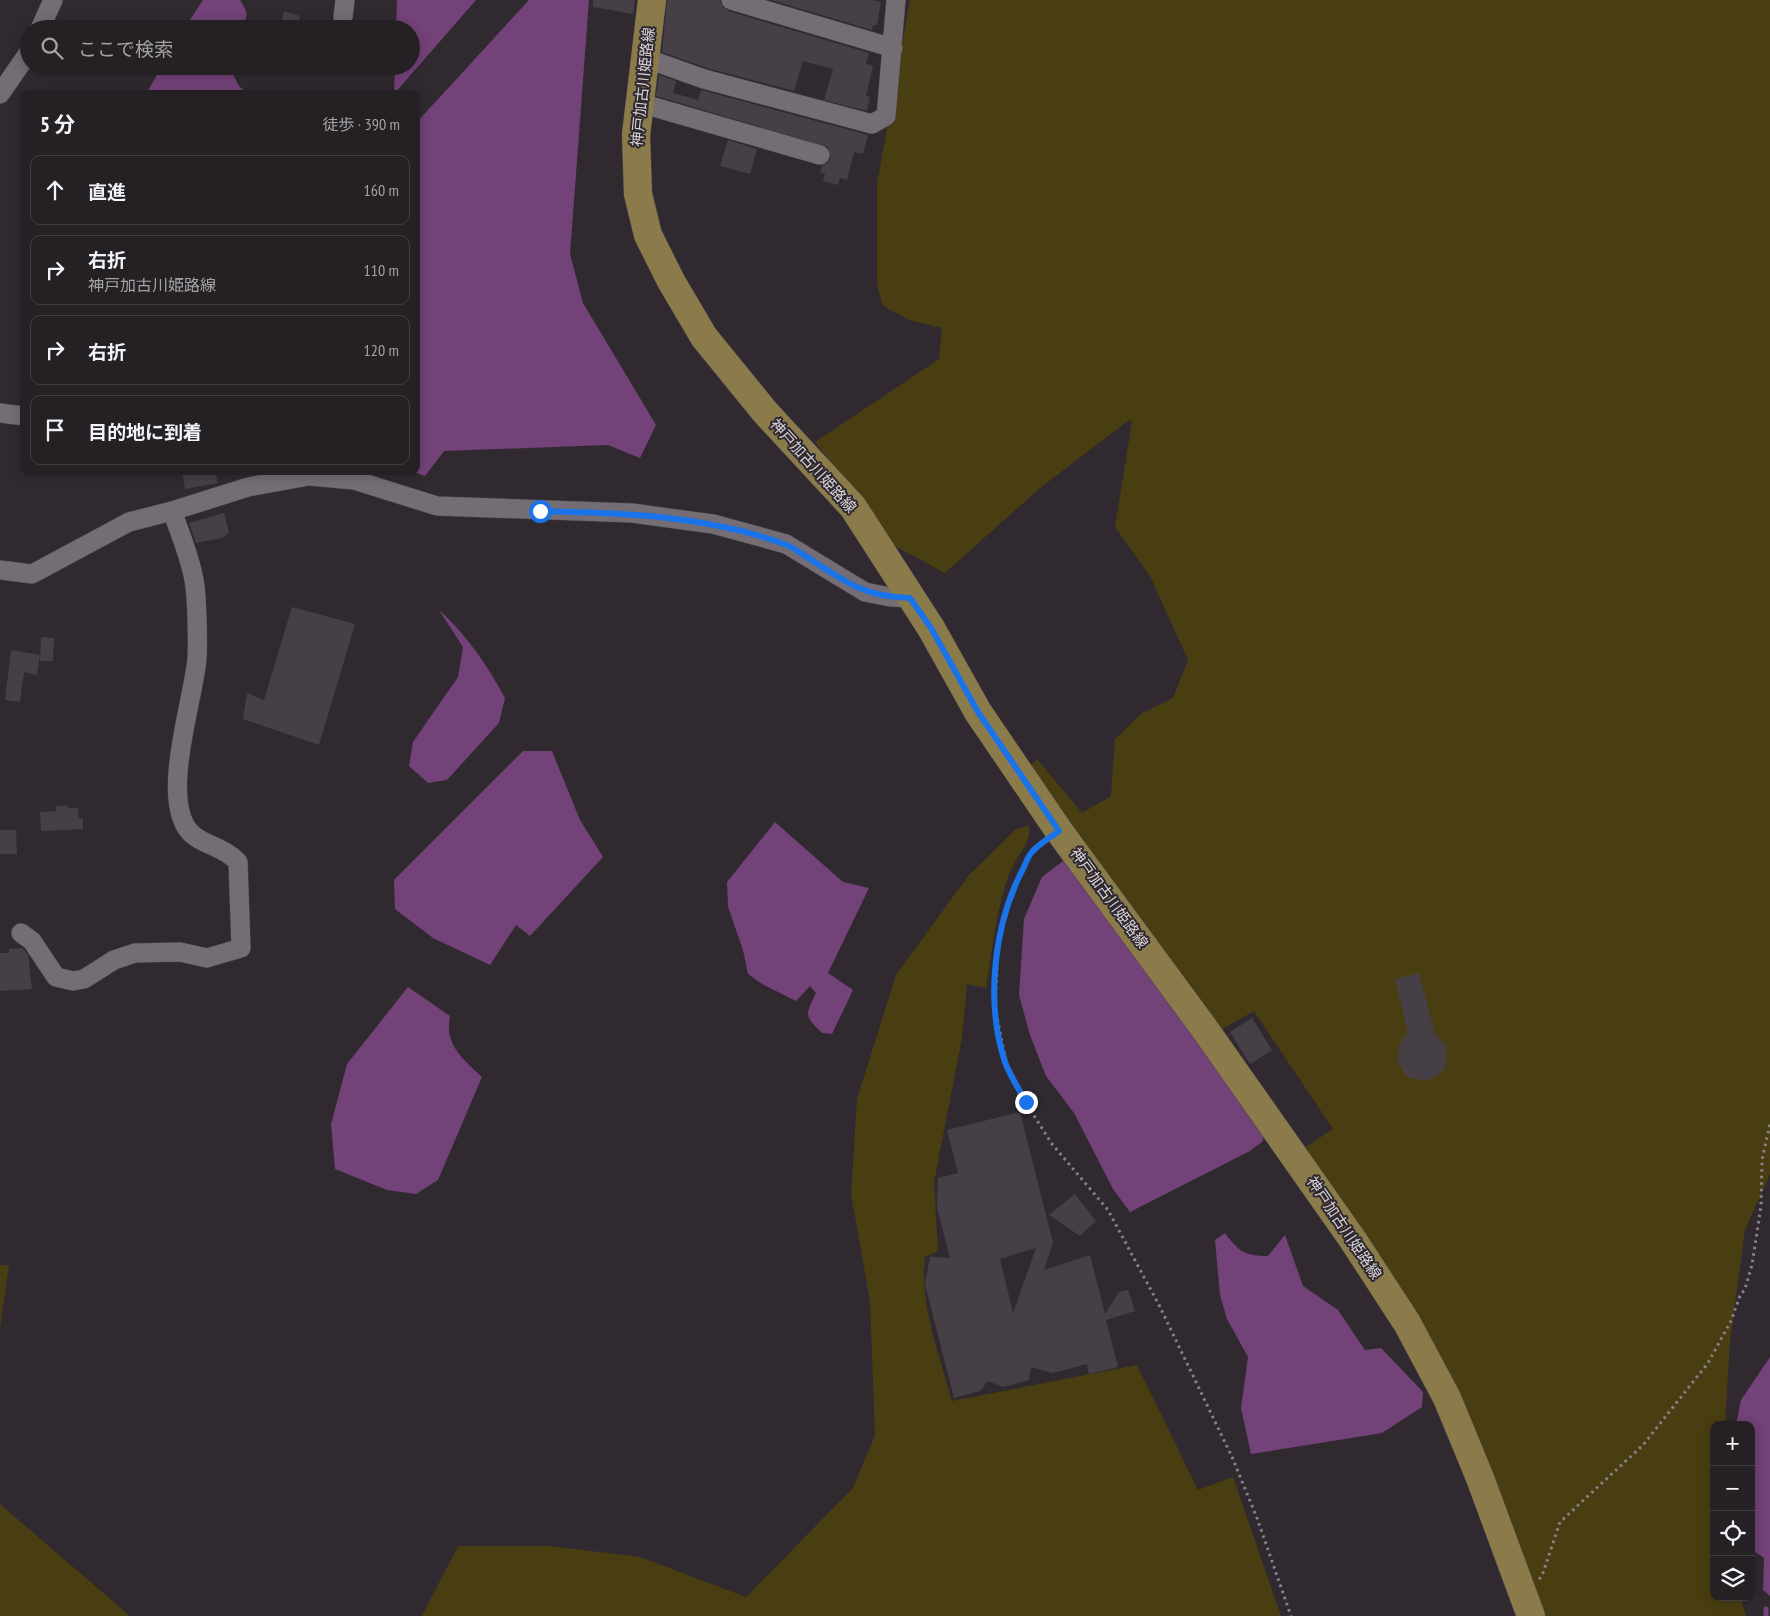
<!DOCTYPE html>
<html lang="ja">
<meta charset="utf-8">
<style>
:root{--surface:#242024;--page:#302d31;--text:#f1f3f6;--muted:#a3a3a6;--line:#413e41}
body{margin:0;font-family:"PT Sans Narrow","Noto Sans JP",sans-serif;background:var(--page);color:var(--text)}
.controls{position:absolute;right:15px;bottom:15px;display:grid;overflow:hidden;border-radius:10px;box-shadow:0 2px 12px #0003}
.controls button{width:45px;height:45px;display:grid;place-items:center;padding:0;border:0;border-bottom:1px solid var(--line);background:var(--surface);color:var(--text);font:25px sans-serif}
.stop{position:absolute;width:15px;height:15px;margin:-11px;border:4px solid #1a73e8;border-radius:50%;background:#fff}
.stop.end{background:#1a73e8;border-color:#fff;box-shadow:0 1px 5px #0008}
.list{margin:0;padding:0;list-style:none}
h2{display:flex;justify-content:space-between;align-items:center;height:65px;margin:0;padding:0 20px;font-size:21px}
h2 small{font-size:16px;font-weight:400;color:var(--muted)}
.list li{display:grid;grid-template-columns:32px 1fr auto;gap:15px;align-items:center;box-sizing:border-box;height:70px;margin:0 10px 10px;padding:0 10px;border:1px solid var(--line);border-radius:10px}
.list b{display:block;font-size:19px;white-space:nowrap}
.list p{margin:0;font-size:16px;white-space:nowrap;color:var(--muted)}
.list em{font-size:16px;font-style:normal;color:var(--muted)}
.icon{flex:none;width:28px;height:28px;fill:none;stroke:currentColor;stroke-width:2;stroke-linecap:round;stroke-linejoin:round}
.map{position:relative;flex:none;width:1770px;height:1616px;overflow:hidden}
.search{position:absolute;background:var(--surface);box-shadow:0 2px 12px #0003;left:20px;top:20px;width:400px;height:55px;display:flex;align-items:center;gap:12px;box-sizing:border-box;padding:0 18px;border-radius:28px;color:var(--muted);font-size:19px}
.panel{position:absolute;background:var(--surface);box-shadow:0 2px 12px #0003;left:20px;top:90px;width:400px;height:385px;border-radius:10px}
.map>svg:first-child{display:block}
</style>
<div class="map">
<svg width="1770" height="1616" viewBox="0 0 1770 1616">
<rect width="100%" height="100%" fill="#302a30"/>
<path fill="#493e11" d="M910,0H1770V1174L1745,1230L1730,1341L1725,1425H1714V1597H1740L1746,1616H1540L1510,1532L1303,1149L1333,1129L1254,1011L1219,1031L1026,770L1037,759L1082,813L1111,796L1115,739L1142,713L1173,698L1188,660L1150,576L1115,527L1132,422L1129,420L1040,488L945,573L895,546L815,442L939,359L942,328L909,320L883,306L877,285V184Z
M1029,825C1031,845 1019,852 1011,870C997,902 992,953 986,988L967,984L962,1038L934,1182L938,1251L925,1257C919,1304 940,1356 952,1401L1137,1365L1198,1490L1233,1477L1281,1616H422L458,1546H550L640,1557L746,1597L853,1488L875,1435L870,1301L851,1194L857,1099L896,975L969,875L1015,830Z
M0,1265H9L0,1328Z
M0,1504L130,1616H0Z"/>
<path fill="#734278" d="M203,0H240C249,15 248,14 241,29H184Z
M397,0H476L394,94L395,66H411V29H396Z
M529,0H589L570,254L583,303L656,425L640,458L608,445L444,451L425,476L411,471H416V123Z
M162,66H233L232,72L239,86L248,94H146Z
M439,610C467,635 487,665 505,698L499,723L447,780L428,783L409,766L413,742L458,677L463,647Z
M523,751H552L580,820L603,857L530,936L516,925L490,965L433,938L395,909L394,880Z
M775,822L843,882L869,888L828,973L853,990L832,1034L822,1033C804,1015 805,1016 816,993L810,986L796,1001L762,984L748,974L743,950L728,907L727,882Z
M1067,858L1264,1129L1263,1141L1250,1151L1130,1212L1113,1189L1074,1113L1046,1076L1030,1035L1019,995L1024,919L1042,877Z
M408,987L450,1016C444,1045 463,1059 482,1077L438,1180L416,1194L387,1190L335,1169L331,1124L347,1064Z
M1225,1233C1239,1252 1245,1256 1268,1256L1285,1235L1303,1286L1338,1310L1365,1350L1381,1348L1423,1392L1422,1407L1382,1433L1251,1454L1241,1408L1248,1357L1227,1319L1220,1295L1215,1240Z
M1770,1357V1596L1763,1590L1764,1558L1751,1549V1425H1736L1741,1400Z"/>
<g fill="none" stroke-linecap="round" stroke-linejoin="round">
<path stroke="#734278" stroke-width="5" d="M1766,1616V1609"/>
</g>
<path fill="#464046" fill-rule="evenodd" d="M593,0H635L633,14L593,7Z
M667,0H720L723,7L728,11L869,53L866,64L873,66L866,96L870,97L867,111L824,100L833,69L803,61L794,91L707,68L662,52Z
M771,0H873L881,2L877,25H873L872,30Z
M284,11L300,16L297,29H280Z
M659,75L676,81L673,93L698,100L701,90L868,135L863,154L854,152L847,180L840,178L838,185L823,181L825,174L820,172L822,166L827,163L831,158L828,147L656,96Z
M728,140L757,149L750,174L720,166Z
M182,471H215L218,483L185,489Z
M224,513L229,533L222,538L196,543L189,523Z
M292,607L355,624L319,745L243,719L247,693L264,700Z
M41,637L54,638L53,661H40Z
M11,650L40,655L37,675L24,672L20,702L5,700Z
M67,805L68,808H78L79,818L83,819V829L41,831L40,812L56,811V806Z
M0,830H16L17,854H0Z
M23,948L28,955L32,989L0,991V953H9V949Z
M1419,973L1435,1034L1445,1044L1447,1052L1445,1068L1440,1074L1426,1081L1410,1078L1404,1073L1397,1059L1400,1044L1408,1032L1395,979Z
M1252,1018L1272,1050L1250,1064L1230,1032Z
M1020,1112L1053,1243L1044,1270L1090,1255L1105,1314L1119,1292L1128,1290L1135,1311L1106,1320L1118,1367L1089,1374L1087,1364L1053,1373L1031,1367L1029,1380L1003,1387L988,1381L980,1391L954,1398L925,1284L930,1257L950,1258L937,1208L938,1178L958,1173L947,1130ZM1036,1248L1013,1313L1000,1259Z
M1075,1194L1096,1221L1080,1236L1049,1215Z"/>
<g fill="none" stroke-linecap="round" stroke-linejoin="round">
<defs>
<path id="street" d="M731,0L893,48
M343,17L345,0
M40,29L53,0
M645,58L704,79L872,124L886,116L896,0
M0,94L29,52
M640,103L820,155
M0,413L24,416
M0,570L32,574L129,522L172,511L248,487L309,476L354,480L437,506L632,513L713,524L786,544L865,592L890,597L910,598
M21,933L32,941L56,977L73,981L84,979L114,960L135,953L180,952L207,958L241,948L238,862C223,845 197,845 186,827C163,789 193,701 197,659C198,643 197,595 194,580C190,557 180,533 172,511"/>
<path id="primary" d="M652,0L636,135L638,194L648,235L671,281L704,337L765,412L853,507L931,628L978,712L1059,831L1204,1028L1353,1240L1407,1323L1447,1398L1480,1478L1531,1616"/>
</defs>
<use href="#street" stroke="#4a454a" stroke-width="20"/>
<use href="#primary" stroke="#4a454a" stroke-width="29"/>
<path stroke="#888388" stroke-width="3" stroke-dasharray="2.5 4" stroke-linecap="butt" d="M1043,843L1032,852L1016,881L1006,912L998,948L995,1007L1006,1062L1026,1103L1052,1144L1108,1210L1159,1305L1232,1457L1257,1518L1291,1616
M1539,1579L1542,1576L1560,1522L1643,1445L1708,1363L1731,1321L1740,1296L1745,1289L1752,1265L1761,1206L1762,1160L1770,1124"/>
<use href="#street" stroke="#746d74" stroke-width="19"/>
<use href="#primary" stroke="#8b7b4b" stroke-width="28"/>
</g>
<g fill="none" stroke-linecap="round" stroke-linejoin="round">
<path stroke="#1a73e8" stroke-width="6" d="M540,511C622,513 706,515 784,544C794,547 804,556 813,561C848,584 867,597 910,598L931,628L978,712L1059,831C1051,837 1039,844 1032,852C1028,856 1026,863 1023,869C994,924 985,1002 1005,1062C1010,1076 1019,1089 1026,1102"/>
</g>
<g text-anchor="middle" stroke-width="4" stroke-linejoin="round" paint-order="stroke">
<g font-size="15" fill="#d9d5d9" stroke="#302a30">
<text transform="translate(643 87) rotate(-84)" y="5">神戸加古川姫路線</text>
<text transform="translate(813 466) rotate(48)" y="5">神戸加古川姫路線</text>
<text transform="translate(1109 898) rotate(54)" y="5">神戸加古川姫路線</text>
<text transform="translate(1344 1228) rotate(56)" y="5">神戸加古川姫路線</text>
</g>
</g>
</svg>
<div class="controls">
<button>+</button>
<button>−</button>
<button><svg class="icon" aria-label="locate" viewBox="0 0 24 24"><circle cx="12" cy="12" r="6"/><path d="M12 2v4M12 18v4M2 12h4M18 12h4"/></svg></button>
<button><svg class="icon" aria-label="layers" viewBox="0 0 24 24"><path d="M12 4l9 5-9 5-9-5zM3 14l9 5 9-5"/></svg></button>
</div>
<div class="stop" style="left:540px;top:511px"></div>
<div class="stop end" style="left:1026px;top:1102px"></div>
<div class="search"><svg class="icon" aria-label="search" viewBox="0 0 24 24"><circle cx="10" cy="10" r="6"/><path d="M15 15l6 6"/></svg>ここで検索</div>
<section class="panel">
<h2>5 分<small>徒歩 · 390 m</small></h2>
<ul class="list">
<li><svg class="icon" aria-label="ahead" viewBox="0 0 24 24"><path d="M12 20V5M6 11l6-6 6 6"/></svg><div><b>直進</b></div><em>160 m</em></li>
<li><svg class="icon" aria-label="right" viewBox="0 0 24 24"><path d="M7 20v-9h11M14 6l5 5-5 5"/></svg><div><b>右折</b><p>神戸加古川姫路線</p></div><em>110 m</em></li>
<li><svg class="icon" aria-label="right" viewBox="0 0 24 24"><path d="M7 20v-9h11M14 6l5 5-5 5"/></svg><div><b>右折</b></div><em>120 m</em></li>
<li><svg class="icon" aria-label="arrive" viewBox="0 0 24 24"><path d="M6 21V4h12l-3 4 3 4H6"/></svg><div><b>目的地に到着</b></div></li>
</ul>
</section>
</div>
